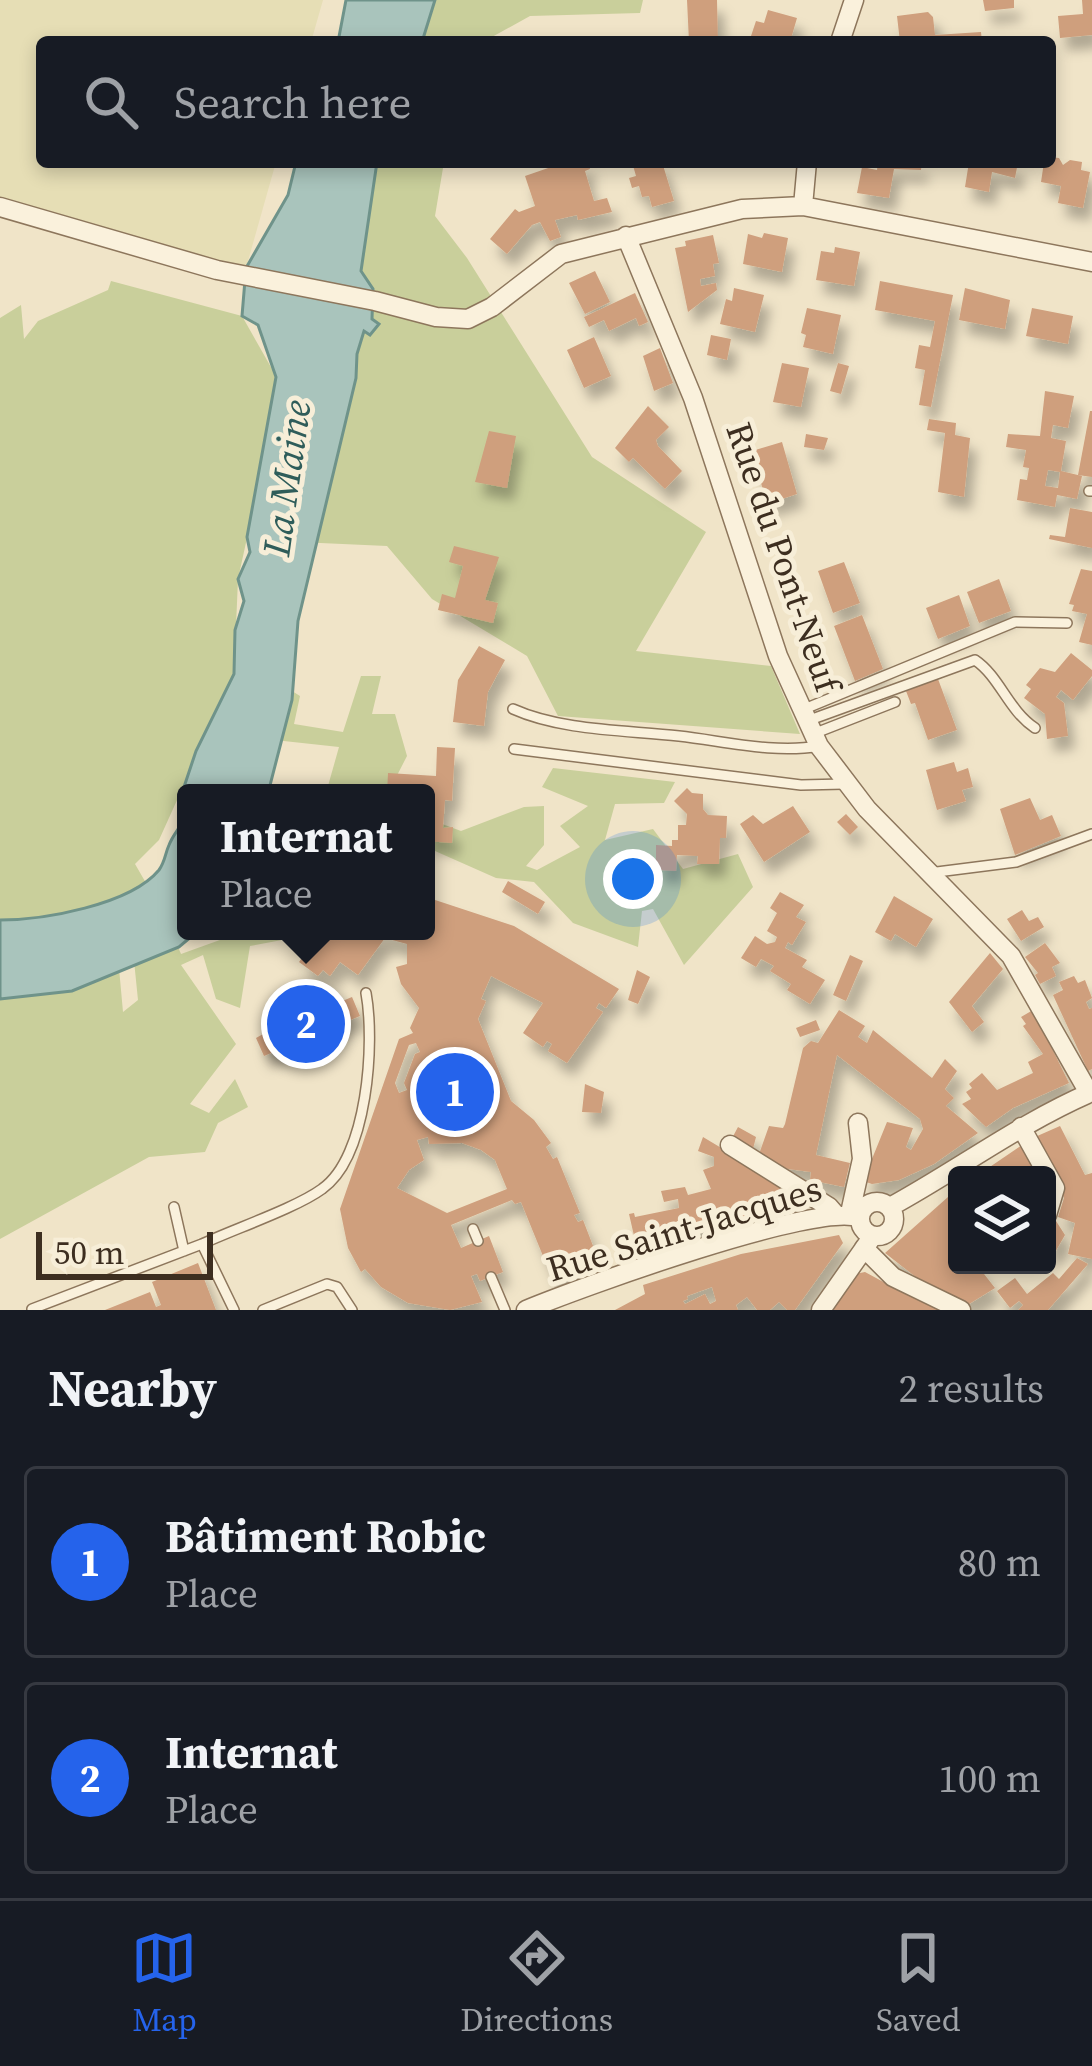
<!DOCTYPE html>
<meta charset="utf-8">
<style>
:root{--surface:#171b24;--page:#20242c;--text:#f1f3f6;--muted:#9ea1a6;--line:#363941;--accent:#2563eb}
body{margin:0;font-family:"Source Serif 4",serif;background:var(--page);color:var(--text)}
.controls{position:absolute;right:36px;bottom:36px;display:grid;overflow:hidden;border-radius:12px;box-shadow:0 6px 18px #0003}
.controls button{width:108px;height:108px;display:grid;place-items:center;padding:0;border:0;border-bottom:3px solid var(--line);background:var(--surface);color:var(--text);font:60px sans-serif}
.scale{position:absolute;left:36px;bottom:30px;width:177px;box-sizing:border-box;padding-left:12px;border:6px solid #3d2e20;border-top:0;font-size:33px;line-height:42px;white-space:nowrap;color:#3d2e20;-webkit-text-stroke:9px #f7eed8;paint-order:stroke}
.you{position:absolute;left:633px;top:879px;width:42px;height:42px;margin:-30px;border:9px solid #fff;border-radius:50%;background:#1a73e8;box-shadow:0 0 0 18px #1a73e833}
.badge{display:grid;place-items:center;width:78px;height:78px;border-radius:50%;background:var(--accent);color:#fff;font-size:39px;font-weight:700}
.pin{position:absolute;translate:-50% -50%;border:6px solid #fff;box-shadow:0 3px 12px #0006}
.popup{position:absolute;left:177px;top:784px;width:258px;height:156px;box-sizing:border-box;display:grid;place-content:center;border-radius:12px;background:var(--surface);filter:drop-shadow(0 3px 9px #0005);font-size:39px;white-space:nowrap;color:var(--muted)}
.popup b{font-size:45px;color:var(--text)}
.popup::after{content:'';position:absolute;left:50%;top:100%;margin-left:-24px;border:24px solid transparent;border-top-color:var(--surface)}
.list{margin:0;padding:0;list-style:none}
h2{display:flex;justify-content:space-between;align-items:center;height:156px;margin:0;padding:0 48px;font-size:51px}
h2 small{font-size:39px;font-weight:400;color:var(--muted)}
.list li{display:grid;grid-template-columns:78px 1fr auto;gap:36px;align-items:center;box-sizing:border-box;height:192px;margin:0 24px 24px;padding:0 24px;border:3px solid var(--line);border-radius:12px}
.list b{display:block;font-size:45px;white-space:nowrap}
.list p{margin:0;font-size:39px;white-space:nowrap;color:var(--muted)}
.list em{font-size:39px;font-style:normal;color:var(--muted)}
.icon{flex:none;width:66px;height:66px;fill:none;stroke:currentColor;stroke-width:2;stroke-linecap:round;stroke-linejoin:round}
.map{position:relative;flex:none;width:1092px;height:1310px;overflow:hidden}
.search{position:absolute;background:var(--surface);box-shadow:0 6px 18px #0003;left:36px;right:36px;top:36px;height:132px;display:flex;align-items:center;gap:30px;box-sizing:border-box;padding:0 42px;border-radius:12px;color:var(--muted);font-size:45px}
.sheet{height:588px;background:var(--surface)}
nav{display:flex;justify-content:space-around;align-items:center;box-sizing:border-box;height:168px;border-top:3px solid var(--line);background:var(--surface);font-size:33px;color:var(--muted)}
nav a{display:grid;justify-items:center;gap:6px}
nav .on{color:var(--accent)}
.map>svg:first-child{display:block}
</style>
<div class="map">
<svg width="1092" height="1310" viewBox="0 0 1092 1310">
<defs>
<filter id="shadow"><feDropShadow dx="7" dy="13" stdDeviation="6" flood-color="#0004"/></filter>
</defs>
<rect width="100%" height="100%" fill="#f0e4c8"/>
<path fill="#e6deb5" d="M0,0H323L311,42H42V162H276L246,268L0,199Z"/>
<path fill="#c9cf9b" d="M435,0H643L640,13L530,16L483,42H433L423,38Z
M370,162H444L435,216L467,258L592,457L706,532L636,651L771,666L800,734L558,716L527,656L432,599L387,546L298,542Z
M111,281L242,316L276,376L260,479L238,579L234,674L159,840L135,864L157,902L115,924L123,1012L138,1000L133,951L175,940L181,954L231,936L233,931H283L282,940L250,946L240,1008L216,999L203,955L181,965L236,1044L190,1104L209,1113L235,1079L248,1107L218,1123L205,1152L149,1157L0,1239V318L21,305L24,339L38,321L108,290Z
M361,676H381L372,714H395L407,756L388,793H326L339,747L256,738L273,679L300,696L294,724L343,732Z
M553,768L675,782L664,803L615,804L605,840L653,829L683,869L738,854L753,887L684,965L653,909L642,911L638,947L573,923L534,882L496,878L426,847V818L461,831L524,807L544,806V845L526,866L537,870L580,847L560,826L588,806L542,787Z"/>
<path fill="#a9c4bc" stroke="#6f938a" stroke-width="3" d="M346,0H435L422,42H338Z
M296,162H377L361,271L373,289L372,319L379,324L370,335L364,331L357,354L356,378L298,621L292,700L268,793H186V931H198L179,947L72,991L0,999V920C43,920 130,905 159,870C165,862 165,854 169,845C174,832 183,826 186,812L179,802L196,751L234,674L235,630L244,601L238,579L250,552L247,537L276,377L258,325L242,316L246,268L288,195Z"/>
<path fill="#cf9f7d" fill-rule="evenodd" filter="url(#shadow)" d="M687,0H717L718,42H689Z
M983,0H1014V8L985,11Z
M1082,0H1092V35L1060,38L1058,16L1083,14Z
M768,10L797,18L790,42H749L756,21L764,23Z
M928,12L933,17L935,35L981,32L982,42H900L897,16Z
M1050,157L1059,158L1063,165L1070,160L1082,162L1081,170L1090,172L1083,208L1058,203L1061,186L1041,182L1044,162H1050Z
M553,162H588L590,169L585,171L594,201L607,198L612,212L578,220L577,215L555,220L561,237L550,241L540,222L532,225L507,254L490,239L515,209L519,212L535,206L525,176L554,166Z
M632,162H662L674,201L652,207L649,196L642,197L639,186L632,188L629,178L636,176Z
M878,162H922L921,170L894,169L889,198L857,193L862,167L877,170Z
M969,162H1018L1015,178L992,172L989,192L965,187Z
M764,233L788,238L782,272L743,264L748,234L762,238Z
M713,235L719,263L713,264L715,276L700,279L701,286L716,283L717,290L688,312L675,248L686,246L685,241Z
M835,247L860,252L854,286L816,280L821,251L834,253Z
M595,271L610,302L585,314L569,283Z
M880,281L953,295L931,407L919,405L925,370L915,368L919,345L930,347L935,321L875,310Z
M734,288L764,295L755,332L720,324L726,299L732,301Z
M965,288L1010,300L1005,329L959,320Z
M635,293L648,322L639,326L636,318L609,331L604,320L589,327L584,317Z
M807,308L841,315L833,354L803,347L806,335L801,333Z
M1032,308L1073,316L1068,344L1026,336Z
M711,335L731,339L727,360L707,355Z
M594,337L611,376L584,388L567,350Z
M660,348L673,383L654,391L643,356Z
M782,363L809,368L801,407L773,402Z
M838,363L849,366L841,394L830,391Z
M1045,391L1074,396L1068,428L1053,425L1051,438L1066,441L1061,471L1082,476L1077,499L1057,495L1055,507L1017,500L1020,479L1027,480L1029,468L1023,467L1026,450L1006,447L1008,434L1040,436ZM1048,470L1060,472L1058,488L1045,486Z
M648,406L669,427L656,440L658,446L682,471L665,489L633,458L629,462L615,448Z
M1090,411H1092V477L1078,475Z
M929,419L956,423L955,435L970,438L964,497L938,492L945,433L927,430Z
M489,431L516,436L507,488L475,482Z
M806,434L828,438L824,450L804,447Z
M782,442L797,494L767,504L752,451Z
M1070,508L1092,512V548L1049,539L1050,535L1065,537Z
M454,546L499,557L485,600L498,603L493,623L438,610L442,594L455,598L463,566L449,562Z
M844,562L860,603L833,613L818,571Z
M1081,569L1092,571V645L1079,642L1087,614L1072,611L1074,605L1069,604Z
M999,579L1011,611L979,623L967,592Z
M959,595L970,626L938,639L926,608Z
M862,615L883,669L855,681L834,626Z
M479,646L505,660L488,692L484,726L453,722L458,680Z
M1071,653L1092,670V676L1073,700L1061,690L1056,697L1064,703L1068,736L1047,739L1045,714L1024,698L1031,689L1026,685L1040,668L1055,672Z
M938,679L957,730L928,740L915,703L911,704L906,691Z
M437,747L455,748L452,801L445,800L443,828L453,827L452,843L426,841V793H387L388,773L436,776Z
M954,762L957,772L968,768L973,787L962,790L966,801L937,810L926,770Z
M687,788L692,793L703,794V809L708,815L727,816L726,838H720L719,864H697L698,856L677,855L676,871L656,870V845L672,846V840H678V825H686L687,814L674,801Z
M1030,798L1040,820L1052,815L1061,836L1015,855L1000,809Z
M793,806L810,832L764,862L740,824L753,815L763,824Z
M846,814L858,827L850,835L837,822Z
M508,881L545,902L538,914L502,892Z
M780,892L804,905L796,917L806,922L792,945L788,942L785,948L807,960L802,967L825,980L810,1004L787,990L791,984L770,971L774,966L761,959L756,967L741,958L755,936L767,944L775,942L777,937L767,931L777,913L770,908Z
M894,896L933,919L916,947L895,934L891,941L875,932Z
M426,897L514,926L619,989L606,1008L599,1003L596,1008L603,1012L567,1063L548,1051L552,1044L547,1041L543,1047L523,1033L543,1003L491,976L481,999L486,1001L478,1019L511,1101L534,1120L551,1143L546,1147L553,1159L557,1157L580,1213L574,1215L578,1222L583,1220L600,1264L580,1272L578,1268L573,1269L574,1274L554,1283L521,1202L515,1204L512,1200L451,1225L461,1248L489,1236L503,1272L480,1281L477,1274L471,1276L482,1302L450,1310L408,1303L381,1287L365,1269L361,1272L348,1248L340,1209L399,1039L413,1033L410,1028L419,1008L401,984L396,967L407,964V944L385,938L358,975L340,962L330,976L323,970L318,976L299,962L322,931H426ZM416,1043L420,1052L415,1054L404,1083L407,1090L399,1093L395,1083L409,1045ZM428,1137L429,1144L462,1143L481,1150L495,1160L507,1189L447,1213L397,1188L409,1170L424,1160L417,1140Z
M1022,910L1029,921L1038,917L1044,927L1021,941L1007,919Z
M1045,943L1060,963L1052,967L1056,976L1040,984L1035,975L1038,973L1025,957Z
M990,953L1003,969L972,1006L984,1022L972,1032L949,1002Z
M850,955L863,961L846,1001L833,995Z
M637,970L650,977L638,1004L628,1000Z
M1074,976L1078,983L1085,980L1092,998L1086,1002L1089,1009L1092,1008V1069L1088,1071L1053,995L1063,990L1059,982Z
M335,991L340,1002L352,997L360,1016L264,1056L256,1038L272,1029L268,1019Z
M839,1010L865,1026L858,1037L867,1043L873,1030L932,1078L945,1059L957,1071L945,1089L954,1098L946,1106L978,1133L934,1164L899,1180L872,1184L863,1181L887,1122L913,1128L906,1147L911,1150L923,1129L920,1119L837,1055L816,1155L850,1163L844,1187L810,1180L811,1172L788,1169L758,1157L769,1126L783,1128L785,1124L803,1048L811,1041L818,1043Z
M1033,1010L1069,1083L1013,1108L986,1127L962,1104L971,1099L966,1092L972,1088L969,1084L982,1073L997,1090L1033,1073L1028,1062L1043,1054L1023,1026L1026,1024L1021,1017Z
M816,1020L820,1030L800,1037L796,1028Z
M585,1084L604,1092L601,1113L582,1112Z
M1060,1126L1085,1175L1092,1173V1259L1068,1254L1075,1223L1058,1217L1064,1198L1055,1172L1035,1137Z
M738,1127L756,1137L752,1153L730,1142Z
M703,1137L800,1195L798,1201L638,1253L629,1214L634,1213L635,1217L679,1208L678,1199L664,1202L661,1191L685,1187L688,1195L711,1189L703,1170L714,1166V1157L698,1151Z
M1025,1143L1043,1175H978Z
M957,1189V1265H977L995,1288L969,1304L921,1281L885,1253Z
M1056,1221L1065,1235L1054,1254L1047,1246V1230Z
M839,1235L843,1243L795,1310H787L779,1302L770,1310H757L747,1297L736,1305L738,1310H615L645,1294L643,1285L741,1254ZM712,1287L716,1301L710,1304L705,1294L685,1304L683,1301L688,1299L687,1296Z
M1077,1258L1088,1264L1048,1310H1018L1023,1305L1019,1301L1010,1308L997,1291L1015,1278L1027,1294L1053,1273L1059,1279Z
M198,1263L216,1310H105L150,1292L156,1307L161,1305L152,1282Z
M865,1272L889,1285L945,1310H830L855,1274Z"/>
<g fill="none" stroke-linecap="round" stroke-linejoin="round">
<defs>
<path id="lane" d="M1089,491H1092
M513,709C562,731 626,730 679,736C724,741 774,754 819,746
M802,710L1015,622L1067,623
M807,721L975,660C1000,677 1008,710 1035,728
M813,734L895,702
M514,749L801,785L844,784
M929,873L1016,862L1092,834
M174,1207L184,1251
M473,1229L478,1241
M202,1244C234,1229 296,1208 322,1189C368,1157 375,1042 366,993
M491,1277L505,1310
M32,1309L202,1244L234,1310
M263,1310L327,1284L337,1287L352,1310"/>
<path id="street" d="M840,42L854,0
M803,206L807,162
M0,207L217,270L375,301L436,317L468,319L492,307L561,254L742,209L803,206L1092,262
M626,236L693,398L778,656L819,746L867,809L1011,956L1089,1093
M1021,1127L1055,1188L1047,1215
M730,1145L829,1207L836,1215
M860 1219a17 17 0 1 1 34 0a17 17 0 1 1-34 0Z
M890,1207C958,1170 1020,1123 1092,1092
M850,1213L862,1159L858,1123
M864,1248L893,1277L961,1310
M526,1310C577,1289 819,1200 860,1218
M821,1310L870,1240"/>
</defs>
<use href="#lane" stroke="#8d765c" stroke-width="12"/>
<use href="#street" stroke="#8d765c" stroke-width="21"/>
<use href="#lane" stroke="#faf1dc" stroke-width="9"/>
<use href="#street" stroke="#faf1dc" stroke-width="18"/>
</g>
<g text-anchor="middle" stroke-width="10" stroke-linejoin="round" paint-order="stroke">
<g font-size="36" fill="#3d2e20" stroke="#f7eed8">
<text transform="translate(784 557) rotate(71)" y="13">Rue du Pont-Neuf</text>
<text transform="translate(684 1228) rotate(-17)" y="13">Rue Saint-Jacques</text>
</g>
<g font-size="39" font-style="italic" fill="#2f5d5a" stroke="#f7eed8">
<text transform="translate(286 478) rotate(-82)" y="14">La Maine</text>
</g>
</g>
</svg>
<div class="controls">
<button><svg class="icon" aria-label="layers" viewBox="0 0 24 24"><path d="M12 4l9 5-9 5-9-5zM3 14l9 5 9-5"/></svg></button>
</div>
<div class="scale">50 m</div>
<div class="you"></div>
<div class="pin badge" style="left:455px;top:1092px">1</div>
<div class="pin badge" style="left:306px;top:1024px">2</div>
<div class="popup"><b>Internat</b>Place</div>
<div class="search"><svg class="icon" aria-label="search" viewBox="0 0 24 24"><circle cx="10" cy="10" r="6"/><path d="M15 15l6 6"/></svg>Search here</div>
</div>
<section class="sheet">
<h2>Nearby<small>2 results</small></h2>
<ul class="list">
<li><span class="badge">1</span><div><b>Bâtiment Robic</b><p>Place</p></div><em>80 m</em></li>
<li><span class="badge">2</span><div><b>Internat</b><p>Place</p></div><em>100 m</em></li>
</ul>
</section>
<nav>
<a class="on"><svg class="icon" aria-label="map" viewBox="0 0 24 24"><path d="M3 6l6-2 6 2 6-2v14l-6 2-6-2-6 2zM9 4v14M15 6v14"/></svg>Map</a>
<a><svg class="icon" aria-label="directions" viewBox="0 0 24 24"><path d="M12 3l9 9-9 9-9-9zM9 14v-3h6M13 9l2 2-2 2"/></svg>Directions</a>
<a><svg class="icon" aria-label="saved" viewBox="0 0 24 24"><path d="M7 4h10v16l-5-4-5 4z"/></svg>Saved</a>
</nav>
